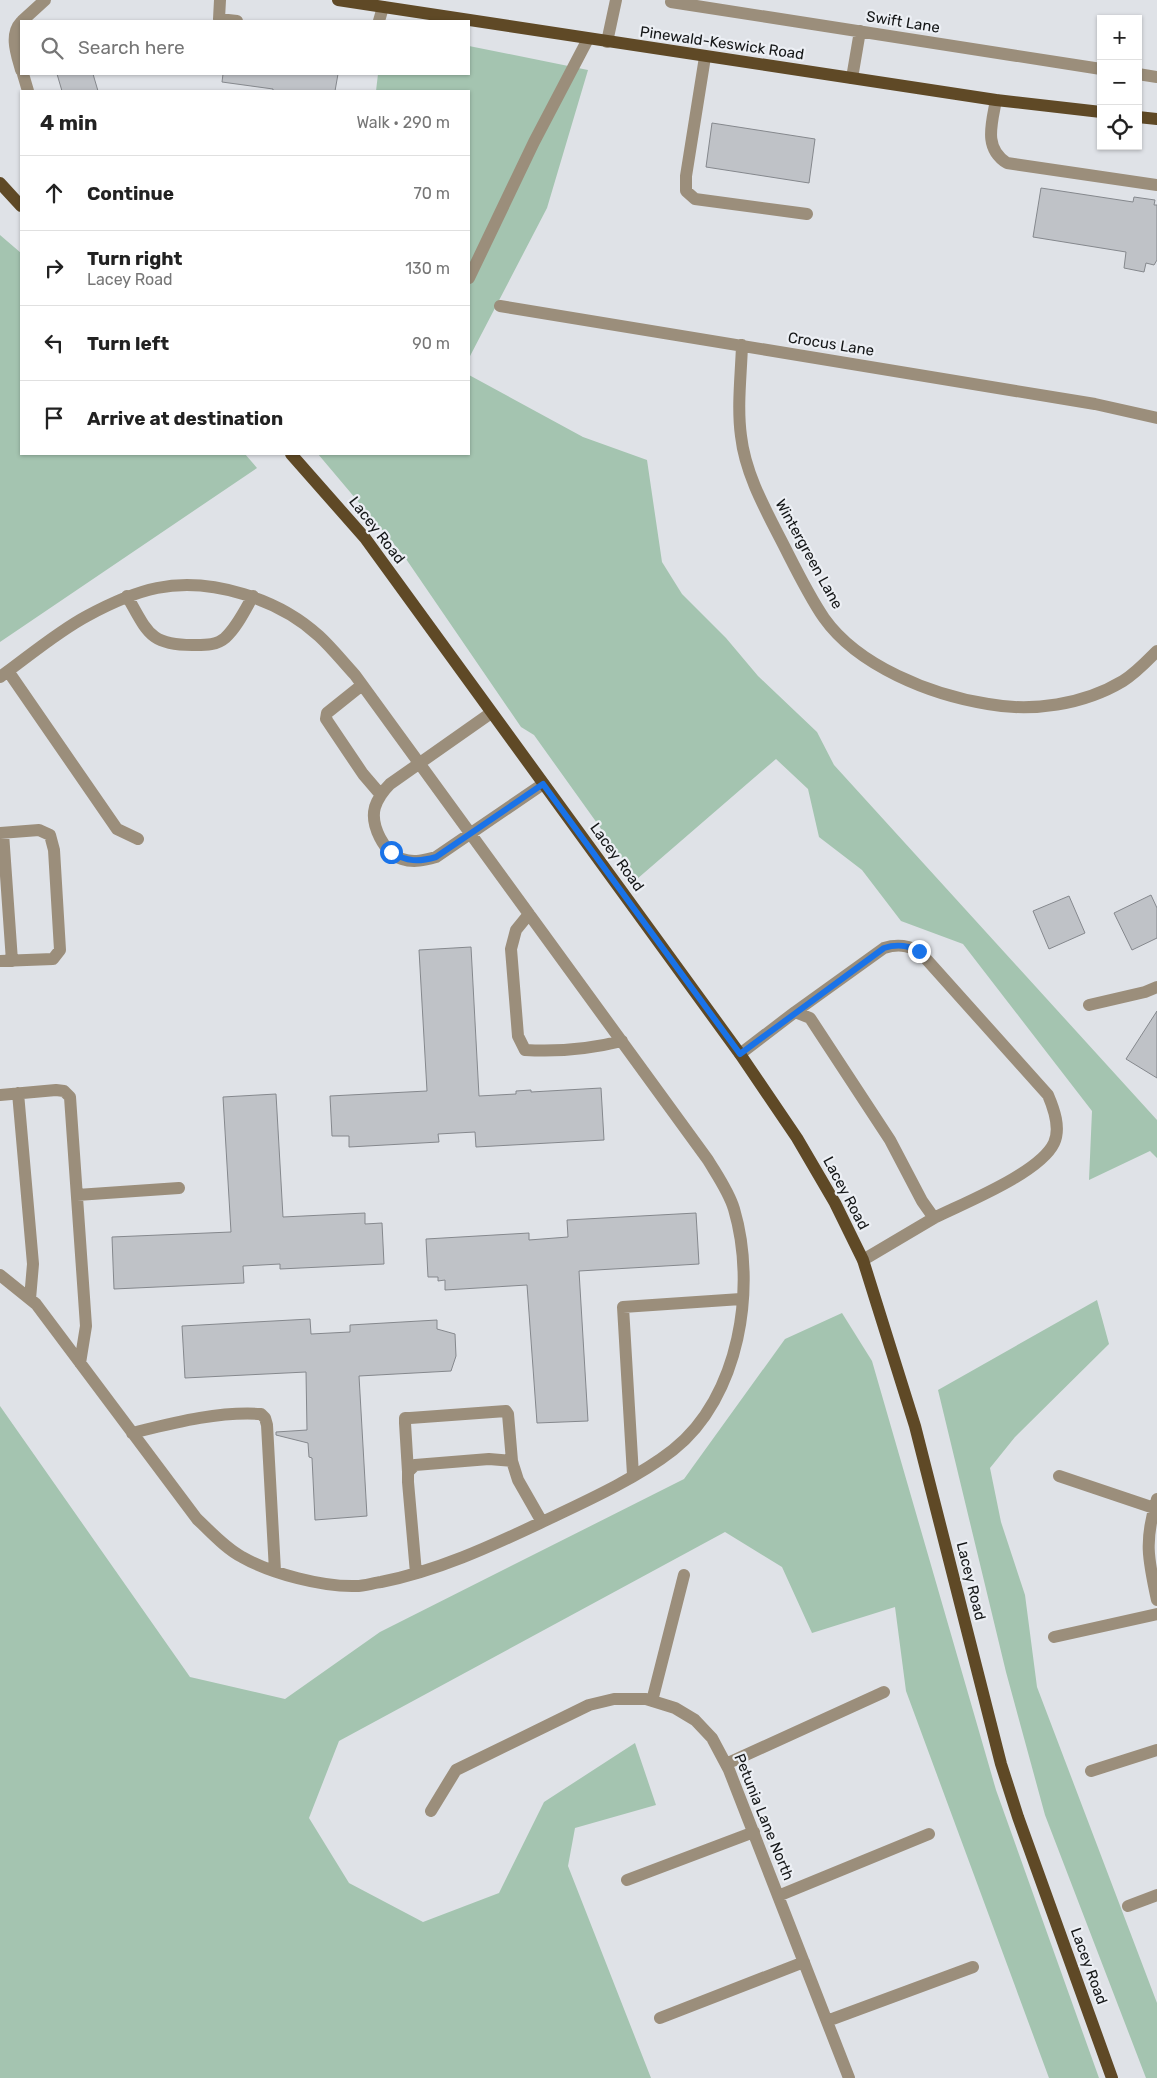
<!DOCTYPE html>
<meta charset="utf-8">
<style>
:root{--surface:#fff;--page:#f6f6f6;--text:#222;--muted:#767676;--line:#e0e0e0}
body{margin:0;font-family:Rubik,sans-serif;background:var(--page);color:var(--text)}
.controls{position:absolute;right:15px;top:15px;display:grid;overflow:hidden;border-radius:0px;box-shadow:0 1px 4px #0004}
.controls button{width:45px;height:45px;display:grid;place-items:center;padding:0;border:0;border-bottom:1px solid var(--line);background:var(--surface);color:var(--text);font:25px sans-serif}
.stop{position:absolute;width:15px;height:15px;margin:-11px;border:4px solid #1a73e8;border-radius:50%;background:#fff}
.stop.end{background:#1a73e8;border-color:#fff;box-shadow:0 1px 5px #0008}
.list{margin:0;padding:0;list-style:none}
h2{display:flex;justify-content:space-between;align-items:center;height:65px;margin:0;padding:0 20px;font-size:21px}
h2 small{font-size:16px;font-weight:400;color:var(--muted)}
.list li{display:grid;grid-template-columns:32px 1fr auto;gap:15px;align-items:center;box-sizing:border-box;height:75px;padding:0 20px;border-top:1px solid var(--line)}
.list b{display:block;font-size:19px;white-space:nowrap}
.list p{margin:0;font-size:16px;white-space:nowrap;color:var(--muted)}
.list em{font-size:16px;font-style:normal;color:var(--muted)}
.icon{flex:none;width:28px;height:28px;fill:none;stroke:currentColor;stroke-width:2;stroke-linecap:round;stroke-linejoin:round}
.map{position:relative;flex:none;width:1157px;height:2078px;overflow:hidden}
.search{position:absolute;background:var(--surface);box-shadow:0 1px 4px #0004;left:20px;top:20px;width:450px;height:55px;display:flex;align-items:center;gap:12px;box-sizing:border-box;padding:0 18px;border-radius:0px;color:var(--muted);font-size:19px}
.panel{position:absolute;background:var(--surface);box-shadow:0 1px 4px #0004;left:20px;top:90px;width:450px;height:365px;border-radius:0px}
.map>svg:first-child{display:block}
</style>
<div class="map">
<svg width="1157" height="2078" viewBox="0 0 1157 2078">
<rect width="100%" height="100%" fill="#dfe2e7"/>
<path fill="#a4c4b0" d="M469,46L588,70L547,208L469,358V91H376L378,74H469Z
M0,235L21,253V454H245L257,468L0,642Z
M469,375L583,437L647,460L662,562L682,594L726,638L758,676L817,732L834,765L1157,1120V1158L1150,1151L1089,1180L1092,1111L963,944L901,921L862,870L819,837L808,789L776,759L637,879L534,735L521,727L404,556L318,454H469Z
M1097,1300L1109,1344L1015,1437L990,1468L1001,1522L1025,1595L1037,1687L1157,2003V2078H1146L1045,1815L1006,1672L938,1390Z
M842,1313L872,1361L996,1790L1099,2078H1049L906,1691L895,1607L812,1633L782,1567L725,1532L339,1741L309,1818L349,1883L423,1922L499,1893L544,1802L635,1743L656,1805L575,1828L568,1866L651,2078H0V1406L190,1677L285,1699L380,1632L684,1479L785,1339Z"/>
<path fill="#bfc2c7" stroke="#85888d" d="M57,74H93L98,91H62Z
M223,74H338L335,91H273V89L222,82Z
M712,123L815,139L809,183L706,167Z
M1041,188L1133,202L1134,197L1155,200L1154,205H1157V260L1154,265L1146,263L1144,272L1124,268L1126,252L1033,237Z
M1151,895L1157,908V938L1132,950L1114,913Z
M1069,896L1085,933L1049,949L1033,911Z
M471,947L479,1096L516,1094V1091L531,1090V1092L601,1088L604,1140L476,1147L475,1132L438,1134L439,1142L349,1147V1136H332L330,1096L427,1091L419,950Z
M1157,1011V1078L1126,1059Z
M276,1094L283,1217L365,1213V1224L382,1223L384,1264L280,1269V1264L243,1266L244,1283L114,1289L112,1237L231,1232L223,1097Z
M696,1213L699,1264L579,1271L588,1421L537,1423L527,1285L445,1290V1280L438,1281V1277H428L426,1239L529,1233V1240L568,1237L567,1220Z
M310,1319L311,1334L350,1332V1325L437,1320V1329L455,1334L456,1356L451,1371L359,1376L367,1516L315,1520L312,1458L309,1457L308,1443L276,1435V1432L307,1430L306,1372L185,1378L182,1326Z"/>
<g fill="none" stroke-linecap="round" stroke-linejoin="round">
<path stroke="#9b8e7b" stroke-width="12" d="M220,0L219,19L237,21
M671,2L1101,69
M22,21L45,0
M379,21L383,7
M21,22C9,35 17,55 21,70
M607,42L616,0
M705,57L686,176V191L695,199L807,214
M23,74L28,91
M1138,74L1157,77
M852,78L860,31
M996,100C992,123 983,148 1007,163L1157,185
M469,278L534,142L588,39
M500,306L1095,404L1157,418
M742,345C741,376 737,406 741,436C745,472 764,507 780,538C794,565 807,593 824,618C858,666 931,695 988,704C1032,712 1083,705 1123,681C1136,673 1147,661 1157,651
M127,596C148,633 150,646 196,645C206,645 217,645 225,638C237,627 245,610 253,596
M8,671L117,829L138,839
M0,677C28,657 57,632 87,616C109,604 133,593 157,588C211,577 279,599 319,636C332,648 343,662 355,675L708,1160C717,1175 729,1192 734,1209C757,1287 740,1397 673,1450C636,1479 582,1503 540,1523C489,1547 437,1571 381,1582C373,1583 364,1586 356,1586C323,1587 272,1574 242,1557C225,1548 211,1532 197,1519L36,1304L0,1275
M362,685L327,713L326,719L363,774L381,795
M491,713L390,784C383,791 378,798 375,807C370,825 384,853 402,859C414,863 425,860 436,857L543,784
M0,833L39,830L50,835L54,850L60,950L53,959L0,961
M3,833L12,961
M529,914L516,930L511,949L518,1036L525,1050C557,1052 590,1049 622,1041
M1089,1005L1145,992L1157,987
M795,1012L884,948C897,944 907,945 919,951L1048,1095C1054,1109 1061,1128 1054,1143C1040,1173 964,1203 934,1218
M740,1054L795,1012L810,1018L890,1140L922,1201L934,1218L863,1260
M18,1093L33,1264L30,1299
M0,1095L56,1090L64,1091L70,1097L86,1326L80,1363
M77,1195L179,1188
M132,1433C173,1423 218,1411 261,1414L265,1418L267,1425L275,1571
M408,1472L405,1423V1418H410L506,1411L508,1414L512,1461
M633,1475L623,1307L741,1299
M1059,1476L1154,1508
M1157,1499C1144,1540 1148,1559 1157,1600
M416,1573L408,1482V1472L415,1465L489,1459L512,1461L518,1480L542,1522
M1054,1637L1157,1614
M652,1701L684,1575
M726,1764L884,1692
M1091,1771L1157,1750
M431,1811L456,1770L589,1705L614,1699H646L675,1708L695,1720L712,1738L729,1770L849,2078
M627,1880L754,1832
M778,1896L929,1834
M1128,1906L1157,1895
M660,2018L804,1962
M827,2021L973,1967"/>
<path stroke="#5f4926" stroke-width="12" d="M338,0L996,100L1101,112
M1138,117L1157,119
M0,183L21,206
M291,454L365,538L740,1054L797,1138L835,1203L863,1260L915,1426L1001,1764L1018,1817L1112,2078"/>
</g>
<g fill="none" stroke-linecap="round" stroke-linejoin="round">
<path stroke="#1a73e8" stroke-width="6" d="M391,852C407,862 419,862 436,857L543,784L740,1054L884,948C897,944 907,945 919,951"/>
</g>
<g text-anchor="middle" stroke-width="4.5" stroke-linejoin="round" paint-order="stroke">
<g font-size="15" fill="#141617" stroke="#eceff4">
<text transform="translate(903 22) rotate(9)" y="5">Swift Lane</text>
<text transform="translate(722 43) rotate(8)" y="5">Pinewald-Keswick Road</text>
<text transform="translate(831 344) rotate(9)" y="5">Crocus Lane</text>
<text transform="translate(377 530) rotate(52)" y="5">Lacey Road</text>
<text transform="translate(809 554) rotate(61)" y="5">Wintergreen Lane</text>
<text transform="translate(617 857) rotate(54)" y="5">Lacey Road</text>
<text transform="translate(846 1193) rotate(62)" y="5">Lacey Road</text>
<text transform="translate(971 1581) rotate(76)" y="5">Lacey Road</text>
<text transform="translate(764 1817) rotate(68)" y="5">Petunia Lane North</text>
<text transform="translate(1089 1966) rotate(70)" y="5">Lacey Road</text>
</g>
</g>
</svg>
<div class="controls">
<button>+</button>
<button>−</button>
<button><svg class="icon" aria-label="locate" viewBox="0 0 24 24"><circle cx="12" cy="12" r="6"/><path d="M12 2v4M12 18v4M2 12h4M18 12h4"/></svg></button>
</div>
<div class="stop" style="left:391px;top:852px"></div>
<div class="stop end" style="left:919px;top:951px"></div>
<div class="search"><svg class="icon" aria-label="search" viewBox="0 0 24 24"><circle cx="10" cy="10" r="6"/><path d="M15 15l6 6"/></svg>Search here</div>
<section class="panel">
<h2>4 min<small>Walk · 290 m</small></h2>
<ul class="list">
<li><svg class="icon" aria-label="ahead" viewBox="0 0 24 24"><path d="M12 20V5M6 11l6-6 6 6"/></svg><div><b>Continue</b></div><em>70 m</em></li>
<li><svg class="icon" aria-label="right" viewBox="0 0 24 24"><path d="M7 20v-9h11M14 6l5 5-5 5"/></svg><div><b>Turn right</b><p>Lacey Road</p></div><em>130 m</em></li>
<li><svg class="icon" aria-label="left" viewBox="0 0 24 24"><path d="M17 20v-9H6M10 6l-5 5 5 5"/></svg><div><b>Turn left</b></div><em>90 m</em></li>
<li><svg class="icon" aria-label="arrive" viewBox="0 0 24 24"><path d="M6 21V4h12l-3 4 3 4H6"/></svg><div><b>Arrive at destination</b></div></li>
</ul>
</section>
</div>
